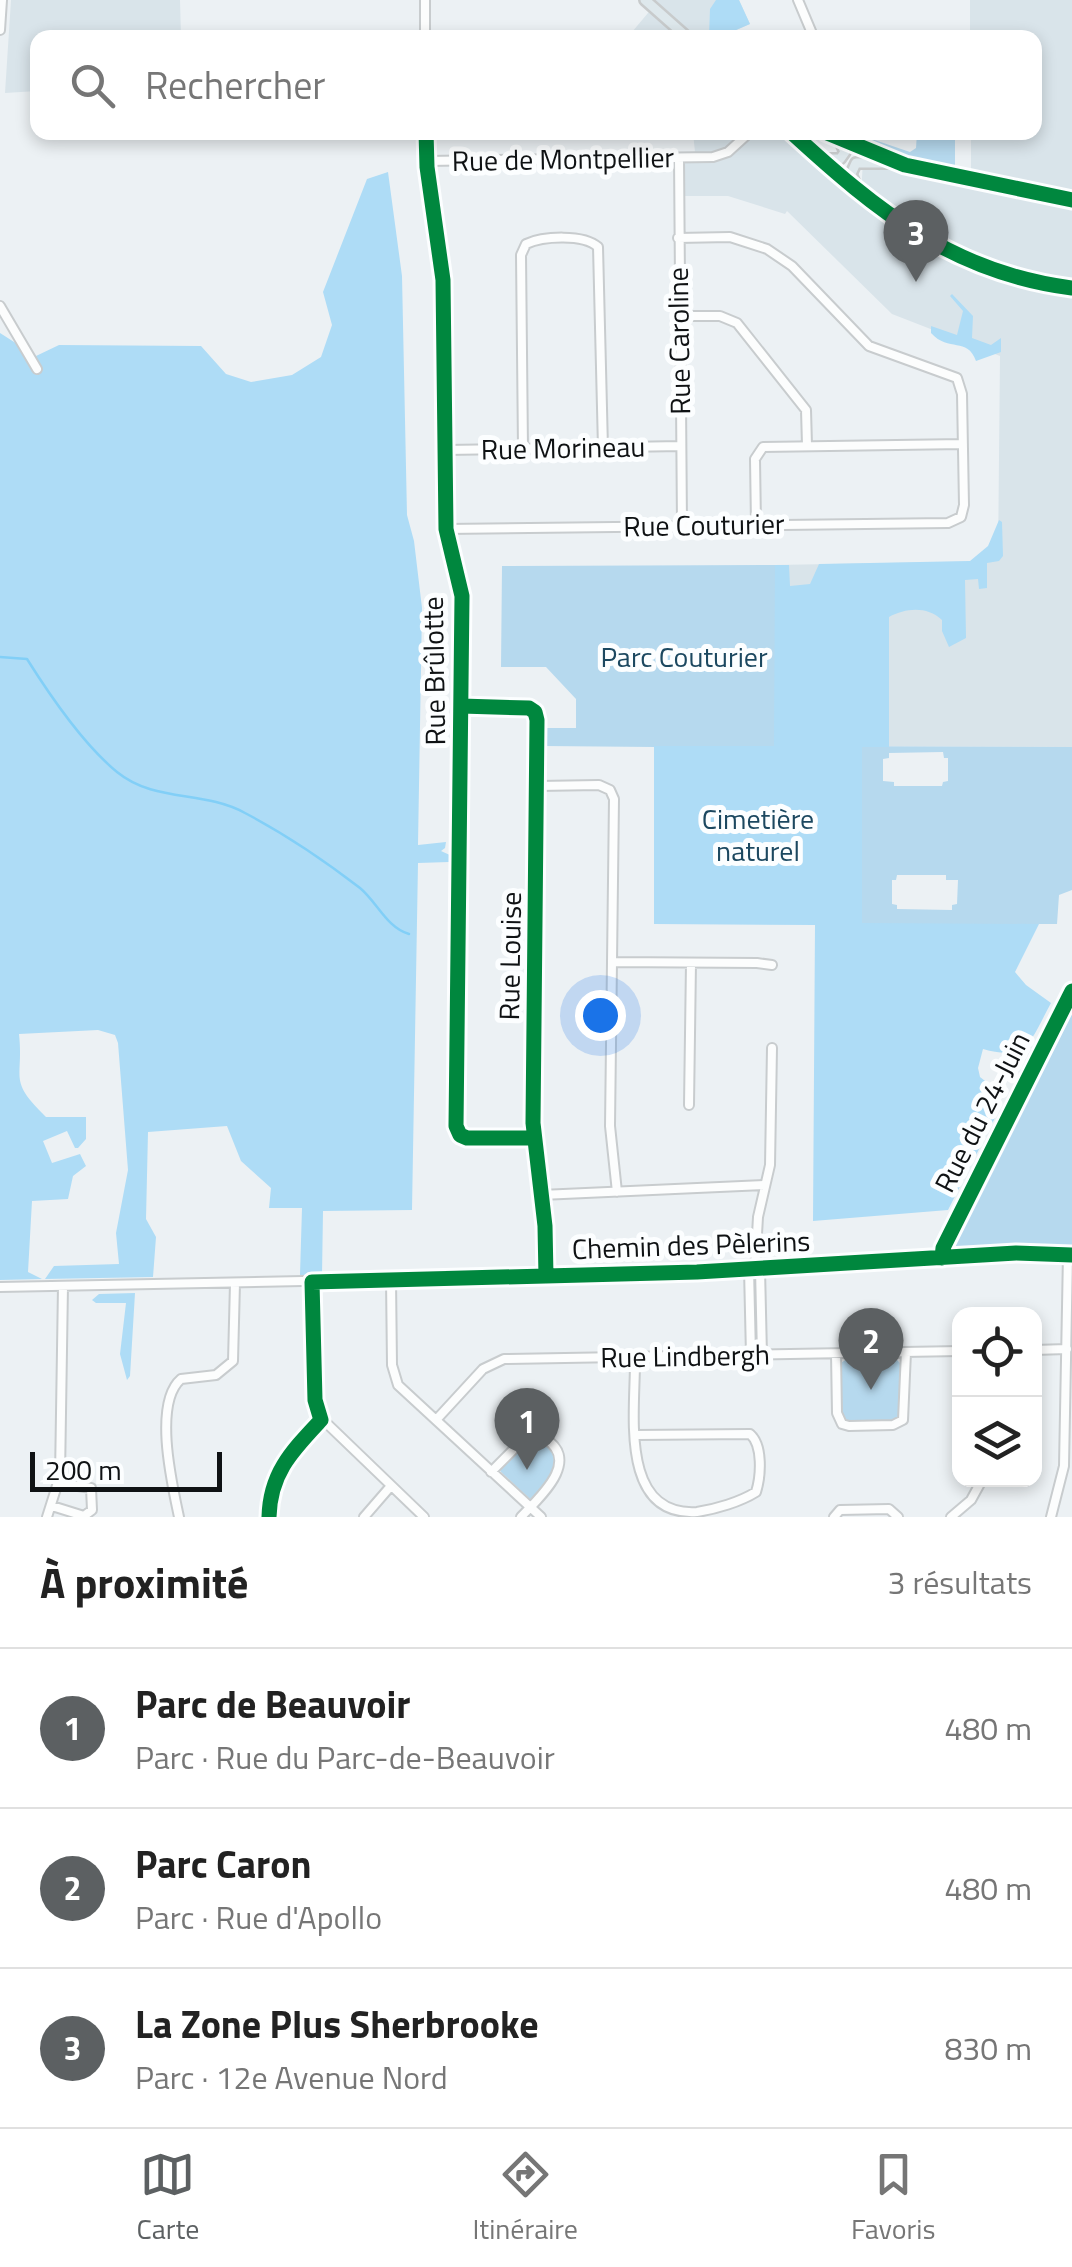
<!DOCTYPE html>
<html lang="fr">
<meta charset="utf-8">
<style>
:root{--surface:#fff;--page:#f2f2f2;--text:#222;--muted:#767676;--line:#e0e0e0;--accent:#5c6062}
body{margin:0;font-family:"Titillium Web",sans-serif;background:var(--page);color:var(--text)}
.controls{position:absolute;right:30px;bottom:30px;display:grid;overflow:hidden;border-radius:20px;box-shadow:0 5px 15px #0003}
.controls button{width:90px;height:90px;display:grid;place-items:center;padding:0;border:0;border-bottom:2px solid var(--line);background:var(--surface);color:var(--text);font:50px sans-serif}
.scale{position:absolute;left:30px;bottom:25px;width:192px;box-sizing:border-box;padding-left:10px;border:5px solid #0f1214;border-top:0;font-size:28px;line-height:35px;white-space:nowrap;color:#0f1214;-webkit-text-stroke:8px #fcfeff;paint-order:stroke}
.you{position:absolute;left:600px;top:1015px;width:35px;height:35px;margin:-25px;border:8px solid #fff;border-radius:50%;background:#1a73e8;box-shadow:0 0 0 15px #1a73e833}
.badge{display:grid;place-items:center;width:65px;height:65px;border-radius:50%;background:var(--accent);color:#fff;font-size:32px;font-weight:700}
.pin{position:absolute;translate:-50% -82px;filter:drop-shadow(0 2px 5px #0008)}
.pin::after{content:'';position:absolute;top:52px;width:35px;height:30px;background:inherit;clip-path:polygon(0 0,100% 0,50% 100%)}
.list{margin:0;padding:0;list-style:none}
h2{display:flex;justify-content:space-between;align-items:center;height:130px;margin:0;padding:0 40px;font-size:42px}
h2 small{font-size:32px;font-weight:400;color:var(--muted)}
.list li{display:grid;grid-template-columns:65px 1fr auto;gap:30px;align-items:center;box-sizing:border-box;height:160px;padding:0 40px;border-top:2px solid var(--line)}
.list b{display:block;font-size:38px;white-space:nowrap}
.list p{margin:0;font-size:32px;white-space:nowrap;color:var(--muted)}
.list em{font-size:32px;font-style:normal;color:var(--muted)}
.icon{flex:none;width:55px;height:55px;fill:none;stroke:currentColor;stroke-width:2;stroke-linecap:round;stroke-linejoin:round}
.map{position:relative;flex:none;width:1072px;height:1517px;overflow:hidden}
.search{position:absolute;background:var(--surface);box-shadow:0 5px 15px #0003;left:30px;right:30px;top:30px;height:110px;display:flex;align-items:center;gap:25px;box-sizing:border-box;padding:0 35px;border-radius:20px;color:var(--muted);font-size:38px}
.sheet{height:610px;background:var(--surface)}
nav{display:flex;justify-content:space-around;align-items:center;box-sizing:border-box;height:140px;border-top:2px solid var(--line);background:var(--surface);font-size:28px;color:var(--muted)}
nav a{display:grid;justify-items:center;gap:5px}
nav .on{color:var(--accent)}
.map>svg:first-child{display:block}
</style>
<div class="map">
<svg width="1072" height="1517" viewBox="0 0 1072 1517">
<rect width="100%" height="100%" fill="#ecf1f4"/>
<path fill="#d9e4ea" d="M11,0H180L181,37L38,38L37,91L5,93Z
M645,0H739L750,24L720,37L627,38L653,7Z
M970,0H1072V747L775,746V565L998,561L1000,356L892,314L787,211L785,214L728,196H683L682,154L695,152L693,133H781L857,200L861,194L863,161L905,165L971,181V133L1034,132V38L970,37Z"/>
<path fill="#b6d9ee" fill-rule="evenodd" d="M854,133L910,152L916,148L917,133H955V167L951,170C926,164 867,156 854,133Z
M775,565V746L1072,747V890L1059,895L1057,924H654V747L544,746V728H576V699L546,667H501L502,566ZM943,752L944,758H948V781L943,782L942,786H894V782L883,781V759L889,758V753ZM897,875H946V880H958L957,904L952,905V910L897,909V905L892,904V880H896Z
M1072,1005V1249L1037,1246L955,1250L952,1240Z
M894,1357L902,1365L899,1418L891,1422H848L842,1413L841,1363L848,1358Z
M531,1441L549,1445C563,1467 547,1486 530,1499L500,1471L521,1446Z"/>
<path fill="#aedcf6" d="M716,0H739L750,24L720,37H709L710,9Z
M388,172L402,276L407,515L414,541L422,608L418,845L446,842L445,848L441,851L452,856L449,862L418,863L412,1210L323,1211L322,1275H300L302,1208H269L271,1188L241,1161L227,1126L148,1132L146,1219L156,1237L153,1277L45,1279L54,1266L119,1264L116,1233L128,1170L118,1043L115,1035L98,1030L19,1034C24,1080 7,1079 46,1117H86V1139L78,1148H75L67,1131L43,1141L52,1163L80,1154L86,1166L73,1176L68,1199L32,1201L28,1272L42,1279L0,1280V333L36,356L59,345L201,346L226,374L251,382L292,375L321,357L332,325L323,292L367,179Z
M952,294L973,316L972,338L991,345L1001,338V352L976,361C967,336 949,353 931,333V326L957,335L963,311L950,296Z
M999,520L1002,522L1003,556L999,561L987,563V588L979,589L978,579L965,580L966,638L949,647L942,631V620C927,606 906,608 889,617V747H862V923L1039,924L1015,972L1026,985L1051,1003C1031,1039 1029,1062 983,1049L978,1068L980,1077C994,1088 1002,1092 998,1112L948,1210L813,1221L815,925L654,924V746H774L775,565H789L790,586L810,584L819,564L970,561L988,546Z
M135,1293L130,1376L127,1380L120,1354L126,1303H96L92,1300L99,1294Z"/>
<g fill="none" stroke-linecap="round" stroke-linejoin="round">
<path stroke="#82cff7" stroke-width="2.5" d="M0,657L27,659C49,694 84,745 117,772C155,803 203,790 245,813C285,834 325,861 360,888C377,902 387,928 409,934"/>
<defs>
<path id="minor" d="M425,0V38
M798,0L814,38
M0,30L2,0
M426,132L427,167L443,280L446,529L462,596L456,1126L460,1135L467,1138H534
M679,158L682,525
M427,161L713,157L728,152L750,132
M0,306L37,369
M679,316H720L737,323L806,410L807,445
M523,449L521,255L526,244C543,236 584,234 598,247L603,448
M446,450L681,446
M756,524L755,459L763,447L963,444
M446,529L948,523L961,517L964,505L962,394L957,378L869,346L792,266L767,249L730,237L678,238
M461,706L529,708L535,712L537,720L533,1123L545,1226L546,1276
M538,786L599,785L610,790L614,799L610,1126L617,1192
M612,962L757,963L772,965
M689,1105L691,963
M541,1195L765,1185
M942,1258L943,1248L1072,991
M749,1269L751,1355
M755,1269L758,1217L770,1165L772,1048
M760,1269L762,1355
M391,1280L392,1365L398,1385L541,1517
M312,1282L318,1415L424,1517
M0,1287L651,1274L1016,1253L1072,1255
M1034,1350L1067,1349
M836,1354L837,1413L842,1424L849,1426L893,1425L903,1420L906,1352
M635,1357C636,1407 617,1517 697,1512C716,1509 740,1502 756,1492C761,1476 763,1445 750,1434L636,1435
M436,1420L483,1369L504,1359L960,1351
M491,1472L524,1439L544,1438C582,1460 540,1497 521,1517
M52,1506L84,1516L92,1510L91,1488L59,1483
M47,1517L60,1476L63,1286
M179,1517C172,1484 153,1403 181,1379L216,1375L233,1361L235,1283
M269,1517C270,1473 292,1451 321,1420
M364,1517L390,1487
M834,1517L840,1510L889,1509L898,1517
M951,1517L971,1500L982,1480
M1051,1517L1064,1466L1068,1254"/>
<path id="major" d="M645,0L688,38
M791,132C877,211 953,273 1072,288
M825,132L905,165L1072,200
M822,159H840L845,152L840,141
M857,188L851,174L856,163H887"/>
</defs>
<use href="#minor" stroke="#c8ccce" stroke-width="12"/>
<use href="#major" stroke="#c8cbcc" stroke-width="14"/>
<use href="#minor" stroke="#fcfdfd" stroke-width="8"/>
<use href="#major" stroke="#dee8ec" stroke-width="9"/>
<defs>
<path id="cycleway" d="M426,132L427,167L443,280L446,529L462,596L456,1126L460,1135L467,1138H534
M791,132C877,211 953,273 1072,288
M825,132L905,165L1072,200
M461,706L529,708L535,712L537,720L533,1123L545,1226L546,1276
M942,1258L943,1248L1072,991
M269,1517C270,1473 292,1451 321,1420L315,1400L312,1282L697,1272L1016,1253L1072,1255"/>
</defs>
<use href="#cycleway" stroke="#fcfeff" stroke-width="21"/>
<use href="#cycleway" stroke="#00873e" stroke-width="15"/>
</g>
<g text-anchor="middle" stroke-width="10" stroke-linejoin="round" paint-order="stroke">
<g font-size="28" fill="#0f1214" stroke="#fcfeff">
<text transform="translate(563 159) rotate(-1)" y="10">Rue de Montpellier</text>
<text transform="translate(679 341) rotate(-91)" y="10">Rue Caroline</text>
<text transform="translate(563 448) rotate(-1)" y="10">Rue Morineau</text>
<text transform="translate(704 525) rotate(-1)" y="10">Rue Couturier</text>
<text transform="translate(434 671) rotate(-91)" y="10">Rue Brûlotte</text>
<text transform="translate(510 956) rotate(-89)" y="10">Rue Louise</text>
<text transform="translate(982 1112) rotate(-63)" y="10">Rue du 24-Juin</text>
<text transform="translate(691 1245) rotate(-2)" y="10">Chemin des Pèlerins</text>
<text transform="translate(685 1356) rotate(-1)" y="10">Rue Lindbergh</text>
</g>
<g font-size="28" fill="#1c4860" stroke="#fcfeff">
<text x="684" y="667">Parc Couturier</text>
<text x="758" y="829">Cimetière<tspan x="758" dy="32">naturel</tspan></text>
</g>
</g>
</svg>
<div class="controls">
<button><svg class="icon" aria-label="locate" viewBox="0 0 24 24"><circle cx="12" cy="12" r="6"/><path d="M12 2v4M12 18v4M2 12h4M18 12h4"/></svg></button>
<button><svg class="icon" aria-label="layers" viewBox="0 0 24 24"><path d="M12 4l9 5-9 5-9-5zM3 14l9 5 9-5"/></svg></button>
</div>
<div class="scale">200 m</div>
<div class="you"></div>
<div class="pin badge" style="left:527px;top:1470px">1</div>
<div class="pin badge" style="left:871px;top:1390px">2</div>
<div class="pin badge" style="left:916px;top:282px">3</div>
<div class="search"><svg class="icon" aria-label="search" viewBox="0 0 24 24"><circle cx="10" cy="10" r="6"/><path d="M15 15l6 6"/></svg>Rechercher</div>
</div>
<section class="sheet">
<h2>À proximité<small>3 résultats</small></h2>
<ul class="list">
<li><span class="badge">1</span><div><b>Parc de Beauvoir</b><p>Parc · Rue du Parc-de-Beauvoir</p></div><em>480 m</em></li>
<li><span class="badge">2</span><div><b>Parc Caron</b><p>Parc · Rue d'Apollo</p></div><em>480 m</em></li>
<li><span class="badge">3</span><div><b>La Zone Plus Sherbrooke</b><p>Parc · 12e Avenue Nord</p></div><em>830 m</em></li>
</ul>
</section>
<nav>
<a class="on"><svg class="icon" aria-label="map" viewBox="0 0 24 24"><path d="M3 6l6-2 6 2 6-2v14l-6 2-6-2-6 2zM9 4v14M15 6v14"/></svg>Carte</a>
<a><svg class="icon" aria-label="directions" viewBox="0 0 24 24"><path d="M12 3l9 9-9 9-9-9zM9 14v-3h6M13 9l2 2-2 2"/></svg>Itinéraire</a>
<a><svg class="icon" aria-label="saved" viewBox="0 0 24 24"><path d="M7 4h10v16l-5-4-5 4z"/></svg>Favoris</a>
</nav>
